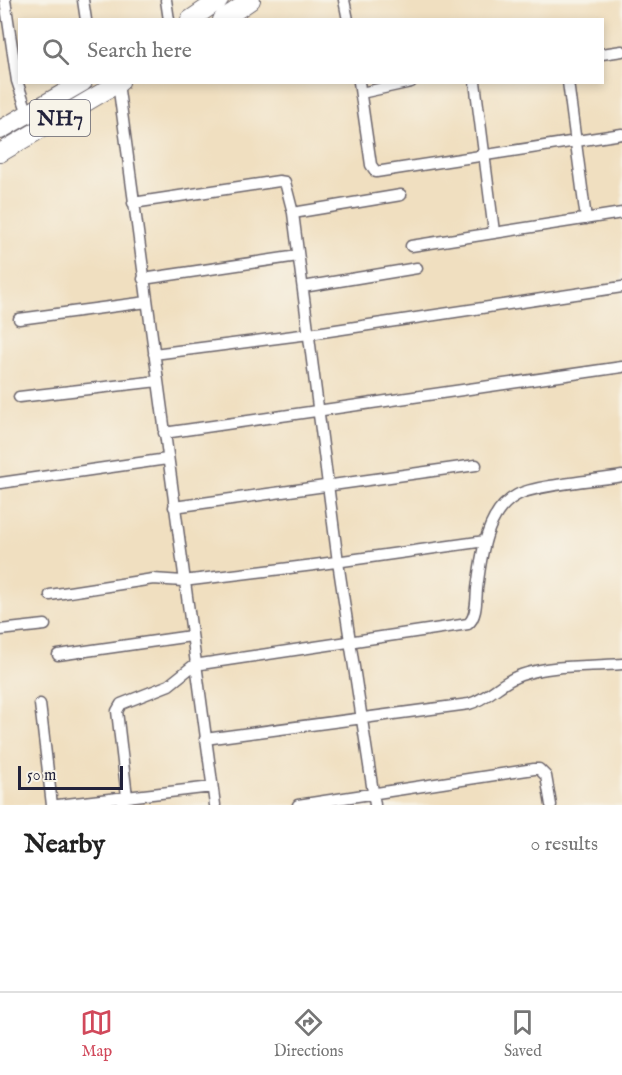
<!DOCTYPE html>
<style>
:root{--surface:#fff;--page:#f6f6f6;--text:#222;--muted:#767676;--line:#e0e0e0;--accent:#d1495b}
body{margin:0;font-family:"IM FELL English",serif;background:var(--page);color:var(--text)}
.scale{position:absolute;left:18px;bottom:15px;width:105px;box-sizing:border-box;padding-left:6px;border:3px solid #22223b;border-top:0;font-size:16px;line-height:21px;white-space:nowrap;color:#22223b;-webkit-text-stroke:4px #f7f3e8;paint-order:stroke}
.list{margin:0;padding:0;list-style:none}
h2{display:flex;justify-content:space-between;align-items:center;height:78px;margin:0;padding:0 24px;font-size:26px}
h2 small{font-size:20px;font-weight:400;color:var(--muted)}
.icon{flex:none;width:33px;height:33px;fill:none;stroke:currentColor;stroke-width:2;stroke-linecap:round;stroke-linejoin:round}
.map{position:relative;flex:none;width:622px;height:805px;overflow:hidden}
.search{position:absolute;background:var(--surface);box-shadow:0 3px 9px #0003;left:18px;right:18px;top:18px;height:66px;display:flex;align-items:center;gap:15px;box-sizing:border-box;padding:0 21px;border-radius:0px;color:var(--muted);font-size:22px}
.sheet{height:186px;background:var(--surface)}
nav{display:flex;justify-content:space-around;align-items:center;box-sizing:border-box;height:84px;border-top:2px solid var(--line);background:var(--surface);font-size:16px;color:var(--muted)}
nav a{display:grid;justify-items:center;gap:3px}
nav .on{color:var(--accent)}
.map>svg:first-child{display:block}
</style>
<div class="map">
<svg width="622" height="805" viewBox="0 0 622 805">
<rect width="100%" height="100%" fill="#f7f3e8"/>
<filter id="ink" filterUnits="userSpaceOnUse"><feTurbulence type="fractalNoise" baseFrequency=".0167" numOctaves="2"/><feDisplacementMap in="SourceGraphic" scale="12" xChannelSelector="R" yChannelSelector="G"/><feConvolveMatrix kernelMatrix="1 2 1 2 8 2 1 2 1" color-interpolation-filters="sRGB"/></filter>
<filter id="wash" filterUnits="userSpaceOnUse"><feTurbulence type="fractalNoise" baseFrequency=".008" numOctaves="4" result="noise"/><feDisplacementMap in="SourceGraphic" scale="24" xChannelSelector="R" yChannelSelector="G"/><feGaussianBlur stdDeviation="1.35" result="paint"/><feColorMatrix in="noise" values="0 0 0 0 0 0 0 0 0 0 0 0 0 0 0 0 0 1.4 0 .05"/><feComposite in="paint" operator="in"/></filter>
<g filter="url(#wash)">
<rect width="100%" height="100%" fill="#f0dfc0"/>
</g>
<g filter="url(#ink)">
<g fill="none" stroke-linecap="round" stroke-linejoin="round">
<defs>
<path id="minor" d="M5,0L17,81L28,114
M83,0L86,20
M166,0L169,20
M344,0L348,20
M602,54L622,51
M359,82L371,165L376,172L622,134
M475,82L494,232
M568,82L586,219
M118,83L215,805
M361,93L411,82
M133,203L279,181L285,182L293,213L338,562L375,805
M293,213L401,195
M411,246L622,213
M143,279L298,256
M303,287L417,268
M19,319L147,302
M154,354L309,334L622,287
M19,397L158,381
M164,433L622,367
M0,483L167,459
M174,507L476,465
M50,595L153,579L183,581L314,565L485,541
M0,630L45,625
M58,655L191,636
M40,704L52,805
M205,739L469,704C488,699 502,681 521,675C553,664 589,667 622,664
M58,805L212,787
M128,805L117,711L121,704L169,685L194,665L468,624C477,617 476,600 477,589C481,558 485,512 517,495C535,485 599,480 622,476
M298,805L534,769H539L546,776L551,805"/>
<path id="trunk" d="M190,20L219,0
M222,20L251,0
M0,130L83,82
M0,153L120,82"/>
</defs>
<use href="#minor" stroke="#6a646a" stroke-width="13"/>
<use href="#trunk" stroke="#6a646a" stroke-width="20"/>
<use href="#minor" stroke="#fff" stroke-width="10"/>
<use href="#trunk" stroke="#fff" stroke-width="18"/>
</g>
</g>
<g text-anchor="middle" stroke-width="4.5" stroke-linejoin="round" paint-order="stroke">
<rect fill="#f7f3e8" stroke="#62616f" stroke-width="1.5" x="30" y="100" width="60" height="36" rx="4.5"/>
<g font-size="21" font-weight="bold" fill="#22223b">
<text x="60" y="125">NH7</text>
</g>
</g>
</svg>
<div class="scale">50 m</div>
<div class="search"><svg class="icon" aria-label="search" viewBox="0 0 24 24"><circle cx="10" cy="10" r="6"/><path d="M15 15l6 6"/></svg>Search here</div>
</div>
<section class="sheet">
<h2>Nearby<small>0 results</small></h2>
<ul class="list">
</ul>
</section>
<nav>
<a class="on"><svg class="icon" aria-label="map" viewBox="0 0 24 24"><path d="M3 6l6-2 6 2 6-2v14l-6 2-6-2-6 2zM9 4v14M15 6v14"/></svg>Map</a>
<a><svg class="icon" aria-label="directions" viewBox="0 0 24 24"><path d="M12 3l9 9-9 9-9-9zM9 14v-3h6M13 9l2 2-2 2"/></svg>Directions</a>
<a><svg class="icon" aria-label="saved" viewBox="0 0 24 24"><path d="M7 4h10v16l-5-4-5 4z"/></svg>Saved</a>
</nav>
